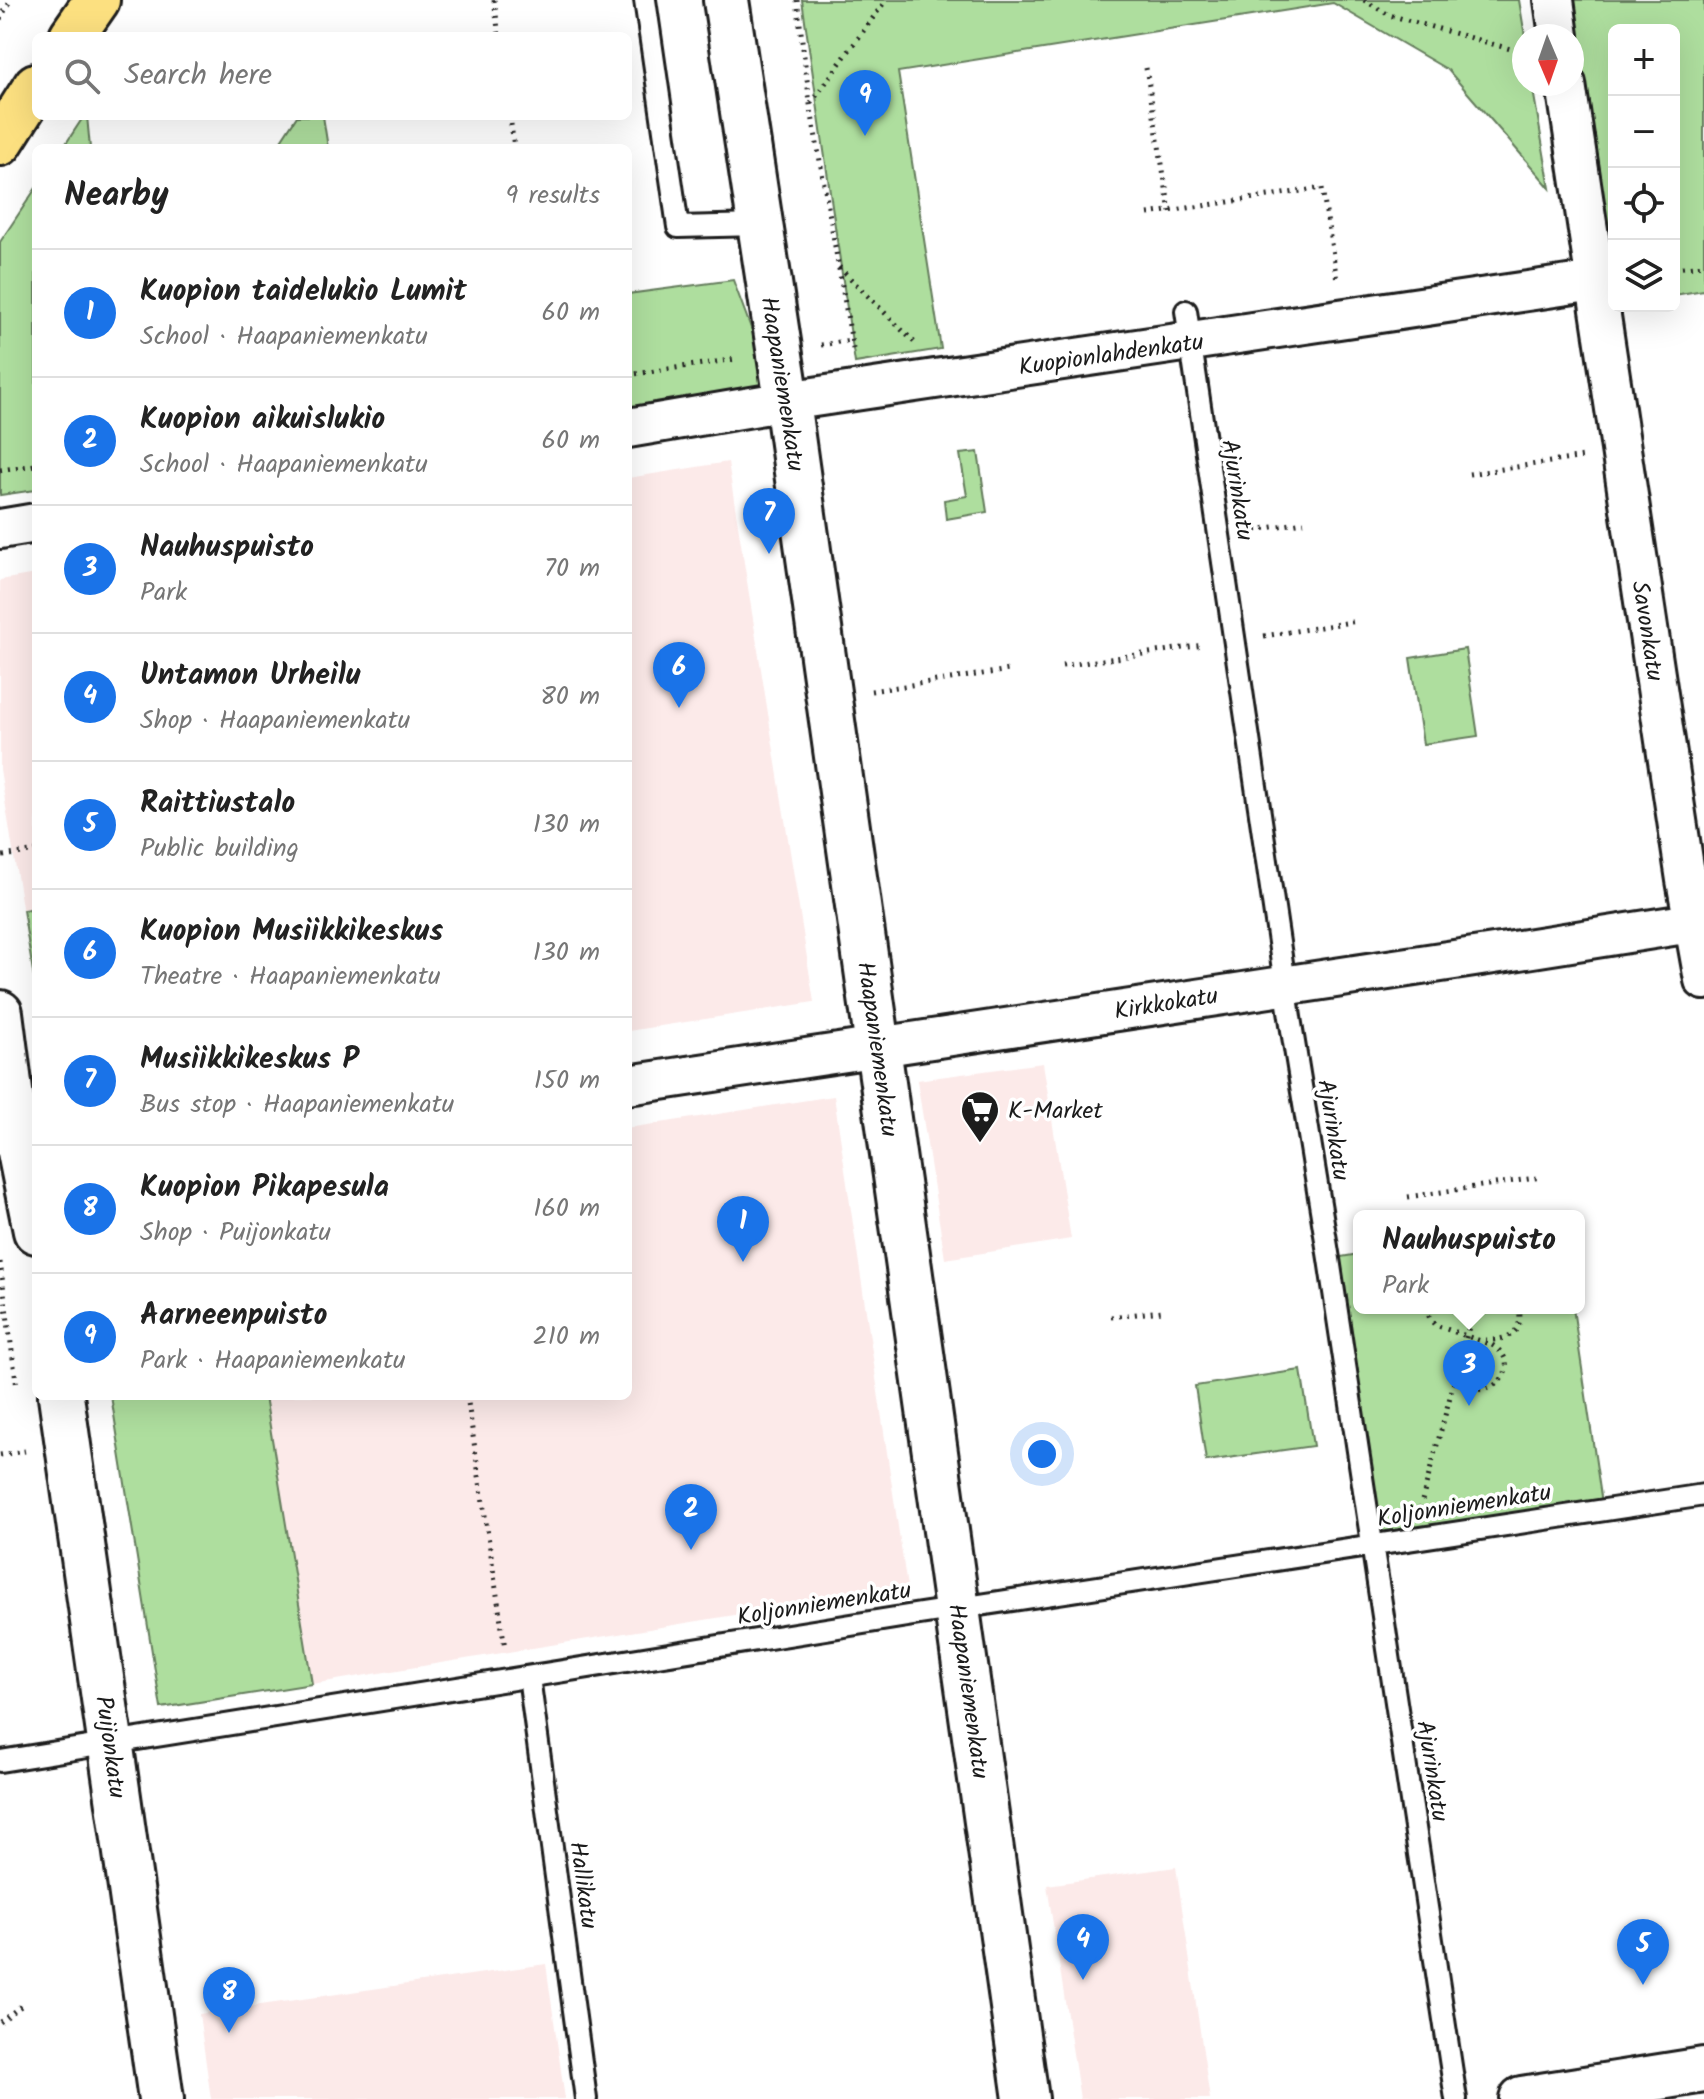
<!DOCTYPE html>
<meta charset="utf-8">
<style>
:root{--surface:#fff;--page:#f6f6f6;--text:#222;--muted:#767676;--line:#e0e0e0;--accent:#1a73e8}
body{margin:0;font-family:Kalam,sans-serif;background:var(--page);color:var(--text)}
.controls{position:absolute;right:24px;top:24px;display:grid;overflow:hidden;border-radius:12px;box-shadow:0 8px 32px #0002}
.controls button{width:72px;height:72px;display:grid;place-items:center;padding:0;border:0;border-bottom:2px solid var(--line);background:var(--surface);color:var(--text);font:40px sans-serif}
.compass{position:absolute;left:1512px;top:24px;width:72px;height:72px;border-radius:50%;background:var(--surface);box-shadow:0 8px 32px #0002;rotate:178deg}
.you{position:absolute;left:1042px;top:1454px;width:28px;height:28px;margin:-20px;border:6px solid #fff;border-radius:50%;background:#1a73e8;box-shadow:0 0 0 12px #1a73e833}
.badge{display:grid;place-items:center;width:52px;height:52px;border-radius:50%;background:var(--accent);color:#fff;font-size:26px;font-weight:700}
.pin{position:absolute;translate:-50% -66px;filter:drop-shadow(0 2px 4px #0008)}
.pin::after{content:'';position:absolute;top:42px;width:28px;height:24px;background:inherit;clip-path:polygon(0 0,100% 0,50% 100%)}
.popup{position:absolute;left:1353px;top:1210px;width:232px;height:104px;box-sizing:border-box;display:grid;place-content:center;border-radius:12px;background:var(--surface);filter:drop-shadow(0 2px 6px #0005);font-size:26px;white-space:nowrap;color:var(--muted)}
.popup b{font-size:30px;color:var(--text)}
.popup::after{content:'';position:absolute;left:50%;top:100%;margin-left:-16px;border:16px solid transparent;border-top-color:var(--surface)}
.list{margin:0;padding:0;list-style:none}
h2{display:flex;justify-content:space-between;align-items:center;height:104px;margin:0;padding:0 32px;font-size:34px}
h2 small{font-size:26px;font-weight:400;color:var(--muted)}
.list li{display:grid;grid-template-columns:52px 1fr auto;gap:24px;align-items:center;box-sizing:border-box;height:128px;padding:0 32px;border-top:2px solid var(--line)}
.list b{display:block;font-size:30px;white-space:nowrap}
.list p{margin:0;font-size:26px;white-space:nowrap;color:var(--muted)}
.list em{font-size:26px;font-style:normal;color:var(--muted)}
.icon{flex:none;width:44px;height:44px;fill:none;stroke:currentColor;stroke-width:2;stroke-linecap:round;stroke-linejoin:round}
.map{position:relative;flex:none;width:1704px;height:2099px;overflow:hidden}
.search{position:absolute;background:var(--surface);box-shadow:0 8px 32px #0002;left:32px;top:32px;width:600px;height:88px;display:flex;align-items:center;gap:20px;box-sizing:border-box;padding:0 28px;border-radius:12px;color:var(--muted);font-size:30px}
.panel{position:absolute;background:var(--surface);box-shadow:0 8px 32px #0002;left:32px;top:144px;width:600px;height:1256px;border-radius:12px}
.map>svg:first-child{display:block}
</style>
<div class="map">
<svg width="1704" height="2099" viewBox="0 0 1704 2099">
<rect width="100%" height="100%" fill="#fff"/>
<filter id="ink" filterUnits="userSpaceOnUse"><feTurbulence type="fractalNoise" baseFrequency=".0125" numOctaves="2"/><feDisplacementMap in="SourceGraphic" scale="16" xChannelSelector="R" yChannelSelector="G"/><feConvolveMatrix kernelMatrix="1 2 1 2 8 2 1 2 1" color-interpolation-filters="sRGB"/></filter>
<g filter="url(#ink)">
<path fill="#fceae9" d="M728,462L814,1002L628,1031V478Z
M36,574V995L0,769V580Z
M1043,1063L1071,1239L945,1259L917,1080Z
M834,1096L907,1587L312,1684L265,1396H628V1128Z
M1176,1867L1210,2099H1080L1047,1885Z
M546,1964L565,2099H211L199,2014Z"/>
<path fill="#aede9e" stroke="#657d5d" stroke-width="2" d="M802,0H1519L1525,36L1524,84H1532L1550,188L1448,70L1333,3L898,72L941,349L855,363Z
M1554,0H1704V290L1674,295V30H1614V293L1572,84V36Z
M84,116H87L90,148H63Z
M297,116H323L328,148H276Z
M36,188V490L0,495V242Z
M733,280L761,355L769,388L628,408V294Z
M978,452L987,512L946,519L944,500L967,496L960,454Z
M1465,649L1478,736L1423,744L1410,658Z
M36,908V990L23,910Z
M1359,1254V1308H1573L1603,1510L1373,1545L1329,1259Z
M1301,1370L1313,1446L1206,1461L1195,1386Z
M111,1396H265L312,1684L161,1708Z"/>
<g fill="none" stroke-linecap="round" stroke-linejoin="round">
<defs>
<path id="service" d="M645,0L678,227L759,225
M1186,311L1291,1024L1329,1259L1456,2099
M529,1677L586,2099
M0,1761L920,1614L1704,1495"/>
<path id="minor" d="M1554,0L1559,36
M1566,84L1686,880L1704,980
M628,428L787,401L1595,281
M0,529L36,523
M628,1085L1507,952L1704,921"/>
<path id="secondary" d="M726,0L787,401L1026,2099
M0,1013L14,1122L36,1231
M61,1396L161,2099
M1522,2099L1704,2070"/>
<path id="primary" d="M72,36L97,0
M0,143L36,86"/>
</defs>
<use href="#service" stroke="#1c1c1c" stroke-width="26"/>
<use href="#minor" stroke="#1c1c1c" stroke-width="44"/>
<use href="#secondary" stroke="#1c1c1c" stroke-width="50"/>
<use href="#primary" stroke="#1c1c1c" stroke-width="50"/>
<path stroke="#1c1c1c" stroke-width="5" stroke-dasharray="2 6" stroke-linecap="butt" d="M494,0L499,36
M797,0L810,104L853,349
M1364,0L1389,15L1521,52
M0,19L11,0
M1146,68L1170,212
M811,103L886,0
M510,116L514,148
M1148,214L1322,188L1337,280
M839,267L914,342
M1674,268L1704,265
M821,345L851,340
M628,375L736,359
M0,470L36,465
M1469,474L1584,457
M1248,531L1304,522
M1264,636L1358,621
M1062,666L1203,645
M871,691L1009,670
M3,856L36,851
M1408,1197L1542,1177
M0,1262L17,1388
M1426,1308L1430,1319L1435,1325L1492,1345C1534,1370 1471,1417 1459,1368
M1111,1317L1162,1311
M1485,1340C1507,1341 1524,1333 1519,1308
M467,1396L505,1648
M0,1455L25,1451
M1420,1508L1474,1308
M0,2022L21,2006"/>
<use href="#service" stroke="#fff" stroke-width="20"/>
<use href="#minor" stroke="#fff" stroke-width="38"/>
<use href="#secondary" stroke="#fff" stroke-width="44"/>
<use href="#primary" stroke="#fce080" stroke-width="44"/>
</g>
</g>
<defs>
<symbol id="supermarket-pin" viewBox="-11 -11 22 30"><path d="M0 17L-7.5 6A9.5 9.5 0 1 1 7.5 6Z" fill="#1c1c1c" stroke="#fff"/><path d="M-6-5.5h2.5l.6 2H6L4.5 2H-2.5L-4.4-4H-6ZM-1.5 3.2a1.3 1.3 0 1 0 .1 0ZM3 3.2a1.3 1.3 0 1 0 .1 0Z" fill="#fff"/></symbol>
</defs>
<g fill-rule="evenodd">
<use href="#supermarket-pin" x="958" y="1088" width="44" height="60"/>
</g>
<g text-anchor="middle" stroke-width="7" stroke-linejoin="round" paint-order="stroke">
<g font-size="24" fill="#1c1c1c" stroke="#fff">
<text transform="translate(1111 354) rotate(-8)" y="8">Kuopionlahdenkatu</text>
<text transform="translate(783 384) rotate(81)" y="8">Haapaniemenkatu</text>
<text transform="translate(1238 490) rotate(81)" y="8">Ajurinkatu</text>
<text transform="translate(1648 631) rotate(81)" y="8">Savonkatu</text>
<text transform="translate(1166 1003) rotate(-9)" y="8">Kirkkokatu</text>
<text transform="translate(878 1049) rotate(82)" y="8">Haapaniemenkatu</text>
<text transform="translate(1334 1130) rotate(81)" y="8">Ajurinkatu</text>
<text transform="translate(1464 1505) rotate(-9)" y="8">Koljonniemenkatu</text>
<text transform="translate(824 1603) rotate(-9)" y="8">Koljonniemenkatu</text>
<text transform="translate(969 1691) rotate(82)" y="8">Haapaniemenkatu</text>
<text transform="translate(111 1747) rotate(82)" y="8">Puijonkatu</text>
<text transform="translate(1433 1771) rotate(81)" y="8">Ajurinkatu</text>
<text transform="translate(584 1885) rotate(82)" y="8">Hallikatu</text>
</g>
<g font-size="24" fill="#1c1c1c" stroke="#fff" text-anchor="start">
<text x="1008" y="1118">K-Market</text>
</g>
</g>
</svg>
<div class="controls">
<button>+</button>
<button>−</button>
<button><svg class="icon" aria-label="locate" viewBox="0 0 24 24"><circle cx="12" cy="12" r="6"/><path d="M12 2v4M12 18v4M2 12h4M18 12h4"/></svg></button>
<button><svg class="icon" aria-label="layers" viewBox="0 0 24 24"><path d="M12 4l9 5-9 5-9-5zM3 14l9 5 9-5"/></svg></button>
</div>
<svg class="compass" viewBox="-18 -18 36 36"><path d="M0-13l5 13h-10z" fill="#e53935"/><path d="M0 13l5-13h-10z" fill="#767676"/></svg>
<div class="you"></div>
<div class="pin badge" style="left:743px;top:1262px">1</div>
<div class="pin badge" style="left:691px;top:1550px">2</div>
<div class="pin badge" style="left:1469px;top:1406px">3</div>
<div class="popup"><b>Nauhuspuisto</b>Park</div>
<div class="pin badge" style="left:1083px;top:1980px">4</div>
<div class="pin badge" style="left:1643px;top:1985px">5</div>
<div class="pin badge" style="left:679px;top:708px">6</div>
<div class="pin badge" style="left:769px;top:554px">7</div>
<div class="pin badge" style="left:229px;top:2033px">8</div>
<div class="pin badge" style="left:865px;top:136px">9</div>
<div class="search"><svg class="icon" aria-label="search" viewBox="0 0 24 24"><circle cx="10" cy="10" r="6"/><path d="M15 15l6 6"/></svg>Search here</div>
<section class="panel">
<h2>Nearby<small>9 results</small></h2>
<ul class="list">
<li><span class="badge">1</span><div><b>Kuopion taidelukio Lumit</b><p>School · Haapaniemenkatu</p></div><em>60 m</em></li>
<li><span class="badge">2</span><div><b>Kuopion aikuislukio</b><p>School · Haapaniemenkatu</p></div><em>60 m</em></li>
<li><span class="badge">3</span><div><b>Nauhuspuisto</b><p>Park</p></div><em>70 m</em></li>
<li><span class="badge">4</span><div><b>Untamon Urheilu</b><p>Shop · Haapaniemenkatu</p></div><em>80 m</em></li>
<li><span class="badge">5</span><div><b>Raittiustalo</b><p>Public building</p></div><em>130 m</em></li>
<li><span class="badge">6</span><div><b>Kuopion Musiikkikeskus</b><p>Theatre · Haapaniemenkatu</p></div><em>130 m</em></li>
<li><span class="badge">7</span><div><b>Musiikkikeskus P</b><p>Bus stop · Haapaniemenkatu</p></div><em>150 m</em></li>
<li><span class="badge">8</span><div><b>Kuopion Pikapesula</b><p>Shop · Puijonkatu</p></div><em>160 m</em></li>
<li><span class="badge">9</span><div><b>Aarneenpuisto</b><p>Park · Haapaniemenkatu</p></div><em>210 m</em></li>
</ul>
</section>
</div>
